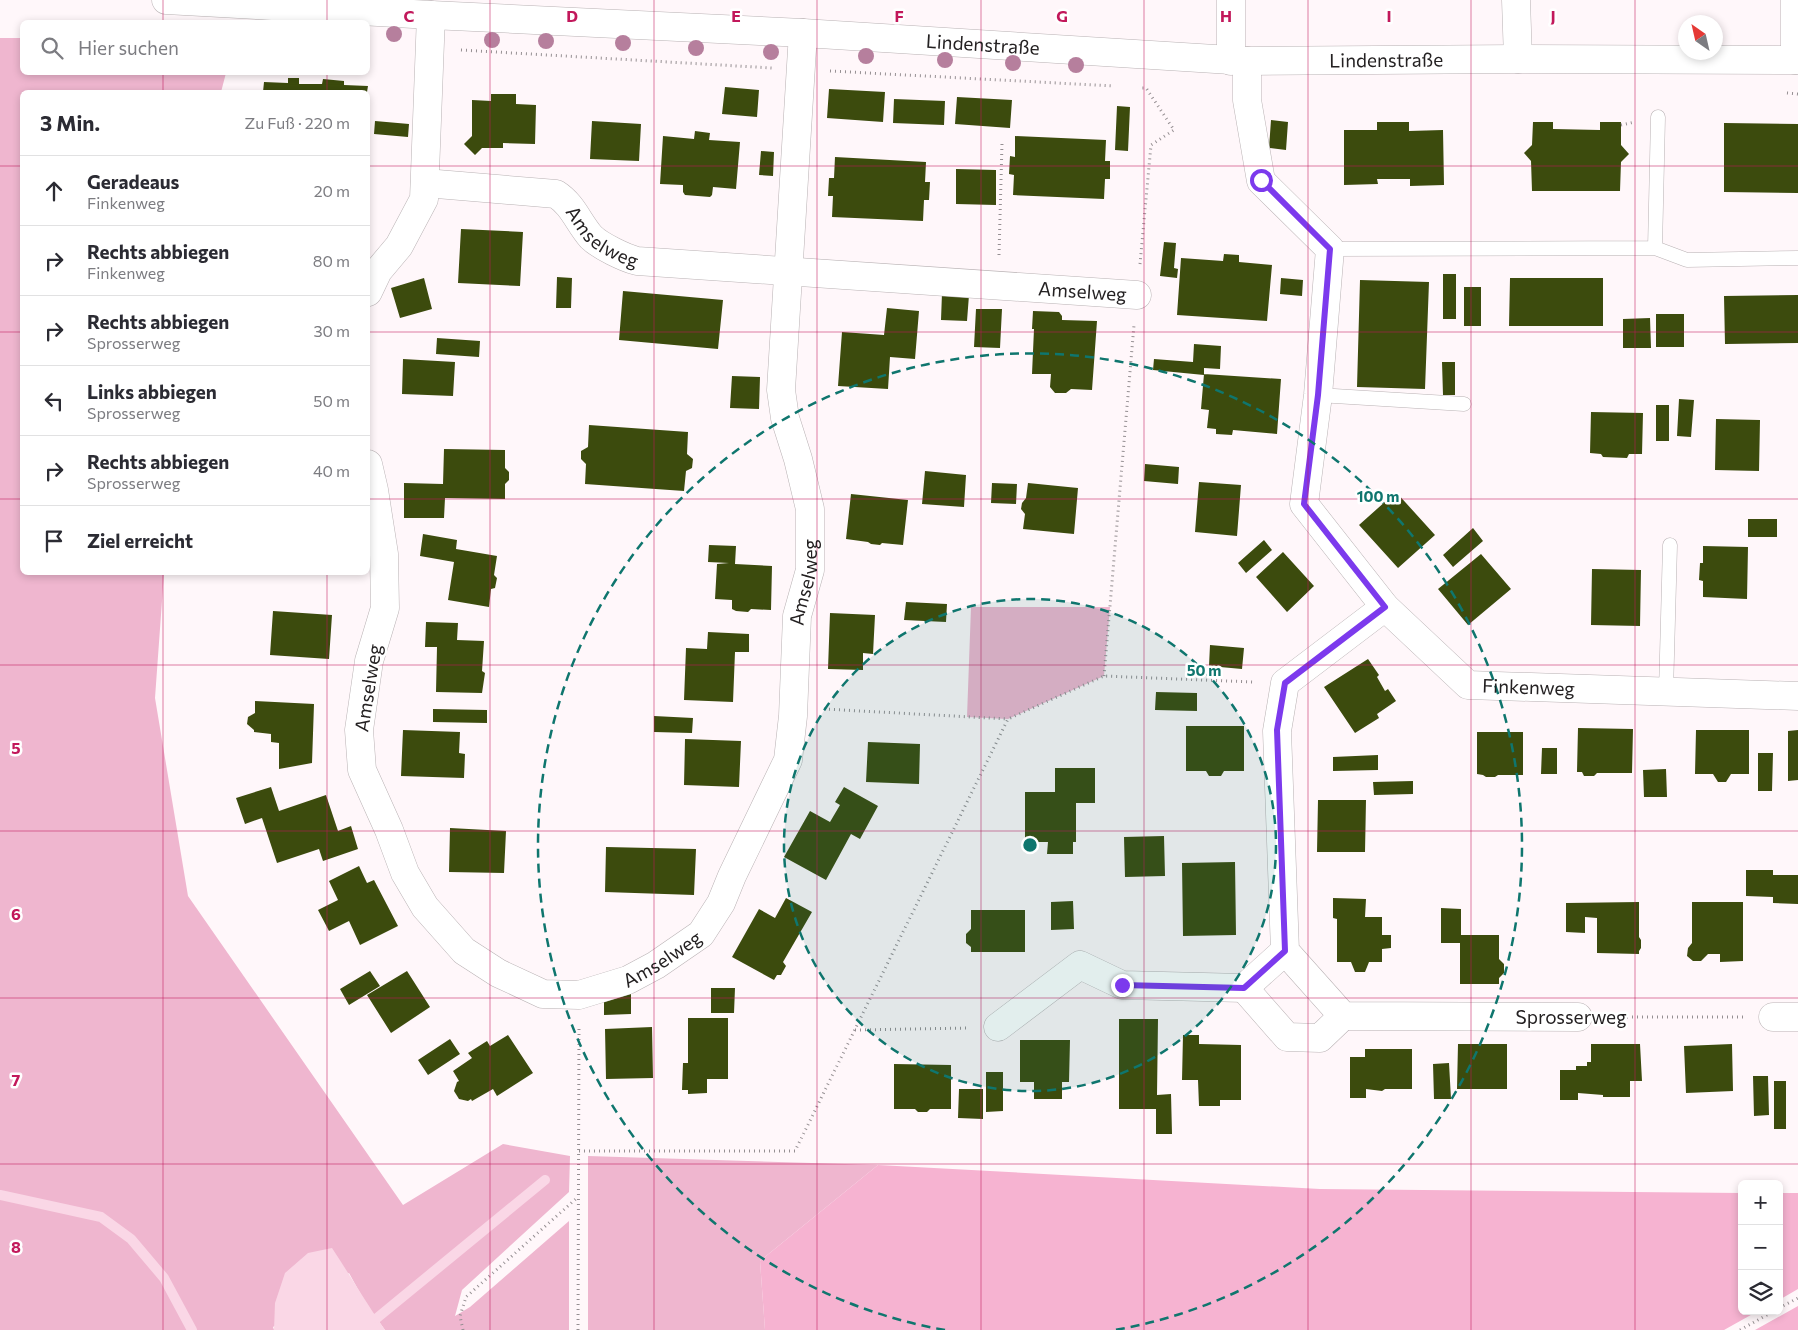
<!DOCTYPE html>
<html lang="de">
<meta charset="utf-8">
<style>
:root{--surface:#fff;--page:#f7f7f7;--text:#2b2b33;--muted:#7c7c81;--line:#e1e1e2}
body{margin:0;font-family:Commissioner,sans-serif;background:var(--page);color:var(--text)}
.controls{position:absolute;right:15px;bottom:15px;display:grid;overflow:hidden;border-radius:8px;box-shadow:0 2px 8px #0003}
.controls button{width:45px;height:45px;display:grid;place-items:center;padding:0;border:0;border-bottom:1px solid var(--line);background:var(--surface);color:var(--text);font:25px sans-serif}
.compass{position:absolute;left:1678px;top:15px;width:45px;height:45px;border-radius:50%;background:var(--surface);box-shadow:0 2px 8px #0003;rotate:326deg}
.stop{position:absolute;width:15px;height:15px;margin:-11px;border:4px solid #7c3aed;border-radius:50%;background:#fff}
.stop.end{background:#7c3aed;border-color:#fff;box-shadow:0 1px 5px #0008}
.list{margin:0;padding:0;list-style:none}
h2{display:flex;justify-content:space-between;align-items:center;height:65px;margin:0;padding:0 20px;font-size:21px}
h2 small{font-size:16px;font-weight:400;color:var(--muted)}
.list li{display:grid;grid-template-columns:32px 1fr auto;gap:15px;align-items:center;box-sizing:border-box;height:70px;padding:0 20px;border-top:1px solid var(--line)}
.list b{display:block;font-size:19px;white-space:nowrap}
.list p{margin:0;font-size:16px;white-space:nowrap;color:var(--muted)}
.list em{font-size:16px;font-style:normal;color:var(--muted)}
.icon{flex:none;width:28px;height:28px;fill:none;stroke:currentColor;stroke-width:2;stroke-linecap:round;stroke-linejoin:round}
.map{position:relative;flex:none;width:1798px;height:1330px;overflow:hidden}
.search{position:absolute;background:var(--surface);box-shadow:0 2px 8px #0003;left:20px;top:20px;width:350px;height:55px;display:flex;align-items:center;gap:12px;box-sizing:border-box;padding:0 18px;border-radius:8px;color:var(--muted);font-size:19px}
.panel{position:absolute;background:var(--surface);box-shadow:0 2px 8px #0003;left:20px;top:90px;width:350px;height:485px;border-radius:8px}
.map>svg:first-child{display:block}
</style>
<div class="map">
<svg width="1798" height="1330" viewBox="0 0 1798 1330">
<rect width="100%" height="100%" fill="#fff7fa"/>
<path fill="#efb6cf" d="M0,38H22V72L226,73L221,92H22V572L164,573L155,698L188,896L403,1205L503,1144L570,1156L569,1192L462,1290L455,1316L470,1307L569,1221V1330H385L365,1302L349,1273L273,1327L274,1330H0Z
M971,607H1110L1104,676L1008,719L967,717Z
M588,1156L878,1165L760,1261L765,1330H588Z"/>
<path fill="#f6b3d1" d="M878,1165L1320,1189L1742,1193V1311H1758L1724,1330H765L760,1261Z
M1779,1193H1798V1289L1779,1300Z
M1798,1306V1330H1755Z"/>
<path fill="#fad7e6" d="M332,1248C350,1275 366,1303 385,1330H274L275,1303L285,1273L308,1253Z"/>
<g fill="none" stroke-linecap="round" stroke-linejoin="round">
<path stroke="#fad7e6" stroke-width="10" d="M0,1195L101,1217L131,1239L164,1278L192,1330
M377,1318L545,1180"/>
</g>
<path fill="#3c4b0d" d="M288,78H299V84H322L323,79L344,81V85L368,86L367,92H263L264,82L288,83Z
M725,87L759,90L757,117L722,114Z
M829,89L885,92L883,122L827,118Z
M491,94H516V104L536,105L535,144L503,143V148H482L475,155L464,144L472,136V100L491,101Z
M957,97L1012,100L1010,128L955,124Z
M894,99L945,101L944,125L893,123Z
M1117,106L1130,107L1128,151L1115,150Z
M1271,120L1288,122L1286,150L1269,148Z
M375,121L409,124L408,137L374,134Z
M592,121L641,124L639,161L590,159Z
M1377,122H1409V131L1443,130L1444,185L1410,186V179H1377L1378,184L1344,185V130H1377Z
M1533,122H1553V129L1600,130V122H1621V145L1629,154L1621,162L1620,191H1532L1531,161L1524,153L1532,145Z
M1724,123L1798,124V193L1724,192Z
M695,131L710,133L709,140L740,142L736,189L713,187L712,195L710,197L685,195L683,192V185L660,184L663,136L694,139Z
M1015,136L1106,140L1105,161H1110V179H1105L1104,199L1013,195L1014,175L1009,174L1010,156L1015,157Z
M761,151L774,152L773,176L759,175Z
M835,157L926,162L925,182H930L929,200H924L923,221L832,217L833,196H828L829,178H834Z
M956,169L996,170V205L956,204Z
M461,229L523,232L520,286L458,283Z
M1164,242L1176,243L1174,268L1178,269L1177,278L1160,276Z
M1224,254L1239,255V262L1272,265L1267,321L1177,315L1181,258L1223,261Z
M1443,274H1456V319H1443Z
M557,277L572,278L571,308H556Z
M424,278L432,309L400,318L391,288Z
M1281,278L1303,280L1302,296L1280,294Z
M1510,278H1603V326H1509Z
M1360,280L1429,282L1425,389L1357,387Z
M1464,287H1481V326H1464Z
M623,291L723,300L718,349L619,340Z
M942,293L969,295L967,321L941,320Z
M1798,295V343L1725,344L1724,296Z
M887,308L919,311L915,359L890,357L888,389L838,386L842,332L884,335Z
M976,309H1002L1000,348L974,347Z
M1033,311L1059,312L1062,316V320L1097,321L1092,390L1071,389L1066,393H1055L1050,387L1051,374H1032L1034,329H1032Z
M1656,314H1684V347H1656Z
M1650,318L1651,348H1623V319Z
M437,338L480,341L479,357L436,354Z
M1194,344L1221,346L1220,369L1204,368V375L1153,370L1154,359L1193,362Z
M403,359L455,362L453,396L402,394Z
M1442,362H1455V395H1443Z
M1204,374L1281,379L1277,434L1233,430L1232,435L1216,434V429L1207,428L1209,410L1201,409Z
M732,376L760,377L759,409L730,408Z
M1679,399L1694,400L1691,437L1677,436Z
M1656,405H1669V441H1656Z
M1591,412L1643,413L1642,454H1629L1627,458L1603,457L1601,454L1590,453Z
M1716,419L1760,420L1759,471L1715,470Z
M589,425L688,432L687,454L693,459L692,468L686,471L684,491L585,484L586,464L581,459V451L588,447Z
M444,449L505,450V468L509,472V480L505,484V499L445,498L444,518H404V483L443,484Z
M1145,464L1179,467L1178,484L1144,481Z
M925,471L966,475L964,507L922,504Z
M1199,482L1241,485L1237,536L1195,532Z
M992,483L1017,484L1016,504L991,503Z
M1028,483L1078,488L1074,534L1023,529L1025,514L1021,509L1022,503L1026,498Z
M1396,492L1435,535L1398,568L1359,525Z
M851,494L908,500L903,545L882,543L880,545L871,544L868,542L846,539Z
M1748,519H1777V537H1748Z
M1473,528L1483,541L1453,567L1443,555Z
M423,534L457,540L456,549L497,556L494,575L497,578L495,588L491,589L489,607L448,600L454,562L420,556Z
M1264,540L1272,550L1246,573L1238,563Z
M709,545L736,546L735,564L772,566L771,610L751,609L748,612L736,611L732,609V600L715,599L717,564L729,563L708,562Z
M1703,546L1748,547L1747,599L1703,597V581L1699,580L1700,563H1703Z
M1283,552L1314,586L1287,612L1256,577Z
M1481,554L1511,589L1468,625L1438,589Z
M1592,569L1641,570L1640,626L1591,625Z
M906,602L947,604L946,622L904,620Z
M273,611L332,615L329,659L270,655Z
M830,613L875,615L873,654L863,653V670L828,669Z
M426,622L458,623L457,640L484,641L482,671L485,673L482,693L436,692L437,647H425Z
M708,632L749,634V652H735L733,702L684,700L686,648L707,649Z
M1210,645L1244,648L1242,669L1209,666Z
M1368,659L1379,675L1377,677L1385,691L1388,689L1396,701L1377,714L1379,718L1355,733L1324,687Z
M1156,692L1197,693V711L1155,710Z
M255,701L314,704L312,763L279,769V743L271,742V734L254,732V730L247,724L248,717L255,713Z
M433,709L487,710V723L433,722Z
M654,716L693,718L692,733L654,732Z
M1186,726H1244V771H1224L1221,776H1209L1206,771H1186Z
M1578,728L1633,729L1632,773H1597L1594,776H1584L1582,772H1577Z
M403,730L460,732L459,753L465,754L464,778L401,776Z
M1696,730H1749V774H1731L1726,782H1718L1713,774H1695Z
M1798,730V780L1788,781V731Z
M1477,732H1523V775H1498L1495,777H1486L1483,775L1477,774Z
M685,739L741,741L739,787L684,785Z
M868,742L920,744L919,784L866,782Z
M1542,748H1557V774H1541Z
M1758,753H1773L1772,791H1758Z
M1378,755V770L1333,771V757Z
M1055,768H1095V803H1076V842H1073V854H1047L1048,842H1025V792H1055Z
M1666,769L1667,797H1644L1643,770Z
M1413,781V794L1374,795L1373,782Z
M271,787L279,811L326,795L338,831L351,826L358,849L323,861L319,849L277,863L262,818L245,824L236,798Z
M844,787L878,806L860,839L851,834L826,880L784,857L810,811L830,822L840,805L835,802Z
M1318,800H1366L1365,852H1317Z
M450,828L506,831L504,873L449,872Z
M1164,836L1165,876L1125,877L1124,837Z
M606,847L696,849L694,895L605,892Z
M1235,862L1236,935L1183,936L1182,863Z
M359,866L367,883L374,880L398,926L360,945L349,921L329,931L318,910L338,900L329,881Z
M1746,870H1773V875H1798V904L1773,903V897L1746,896Z
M786,898L812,912L783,962L786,966L781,975H777L774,980L732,957L759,909L775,918Z
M1333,898L1366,899L1365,917H1382V935H1391V948L1382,949V962H1369L1365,972H1355L1351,962H1337V919L1333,918Z
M1073,901L1074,929L1051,930V902Z
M1639,902V937L1641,940V948L1639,951V954L1597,953V918L1585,917V933L1566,932V903Z
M1692,902H1743V961L1720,962V954H1708L1701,961H1693L1687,956L1688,948L1692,943Z
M1441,908L1461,909V935H1499V959L1504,964V973L1499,978V984H1460V943H1441Z
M971,910H1025V952H971V947L966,943V934L971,929Z
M370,971L380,986L349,1005L340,989Z
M407,971L430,1007L391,1033L367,995Z
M711,988H735L734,1013H711Z
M631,989V1014L604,1015V990Z
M688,1018H728V1079H707V1093L688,1094V1090H682L683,1063H688Z
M1119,1019H1158L1157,1095L1171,1094L1172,1134H1156V1109H1119Z
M652,1027L653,1078L606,1079L605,1029Z
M508,1035L533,1073L497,1096L493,1089L472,1101L471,1099L468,1101L459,1099L454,1091L457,1082L459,1081L453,1071L472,1058L468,1053L487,1041L490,1046Z
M1183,1035H1199V1044L1241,1045V1100H1220V1106H1199L1198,1080H1182Z
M450,1039L460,1054L428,1075L418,1060Z
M1020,1040H1070L1069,1082H1062V1099H1034V1082H1020Z
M1458,1044H1507V1089H1457Z
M1591,1044H1640L1642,1081H1630V1097H1603V1095L1578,1093V1100H1560V1070H1576V1066H1587V1062H1591Z
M1732,1044L1733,1091L1686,1093L1684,1046Z
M1365,1049H1412V1089H1385L1382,1091L1366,1089V1098H1350V1057H1365Z
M1449,1063L1451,1099H1434L1433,1064Z
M894,1064L951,1065V1109H930L927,1112H918L915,1109H894Z
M986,1072H1003V1111L986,1112Z
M1753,1076H1768L1769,1115L1754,1116Z
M1774,1081H1786V1129H1774Z
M959,1089H983V1119L958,1118Z"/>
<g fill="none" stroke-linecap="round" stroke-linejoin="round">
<defs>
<path id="lane" d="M1655,248L1658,117
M1330,249L1655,248L1687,260L1798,258
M1318,395L1464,404
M1666,692L1670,545"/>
<g id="street">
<path id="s1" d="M166,0L431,15L803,33L1247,61L1518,59L1798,60"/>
<path d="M1231,0V61"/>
<path d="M1516,0L1518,59"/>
<path d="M1795,0V60"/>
<path id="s2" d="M1247,61V100L1261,181L1330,249L1318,395L1304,504L1385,607L1468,685L1798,696"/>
<path id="s3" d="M425,183L556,194C573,205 578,222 591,237C600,246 625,258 637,261L1137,295"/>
<path d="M368,292L378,271L399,246L424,199L431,15"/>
<path id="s4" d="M368,464L374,490L384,554L385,608L369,661L359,730L362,770L389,830L405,873L425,907L464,951L498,973L543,994L579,995L628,980L656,965L701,934L721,903L732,876L788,760L793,716L797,616L810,570V509L798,459L785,418L781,390L803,33"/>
<path d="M1385,607L1285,683L1277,731L1285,951L1343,1016L1578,1017"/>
<path d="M1285,951L1244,988L1287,1037L1320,1038L1343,1016"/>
<path d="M1773,1017H1798"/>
<path d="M998,1027L1080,965L1122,985L1244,988"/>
</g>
</defs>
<use href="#lane" stroke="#b9b2b4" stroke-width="15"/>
<use href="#street" stroke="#b9b2b4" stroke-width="29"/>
<path stroke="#958f92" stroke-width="3" stroke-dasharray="1 4" stroke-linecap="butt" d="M461,50L772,68
M830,71L1114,86
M1787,93L1798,94
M1621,125L1635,122
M999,255L1002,143
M1140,264L1151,145L1174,130L1146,88H1142
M1104,676L1134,325
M824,709L1008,719
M1607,1017H1743
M855,1030L969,1028
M579,1151H795L1008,719L1104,676L1253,682
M1779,1308L1798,1298
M463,1330L460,1316L466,1297L578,1197
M578,1330L579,1026
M1740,1330L1774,1311"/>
<use href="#lane" stroke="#fff" stroke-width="14"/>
<use href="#street" stroke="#fff" stroke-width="28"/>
</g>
<g fill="#b67f9d">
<circle cx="394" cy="34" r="8"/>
<circle cx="492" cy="40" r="8"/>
<circle cx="546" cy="41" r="8"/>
<circle cx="623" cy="43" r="8"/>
<circle cx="696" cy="48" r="8"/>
<circle cx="771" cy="52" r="8"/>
<circle cx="866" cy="56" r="8"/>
<circle cx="945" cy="60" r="8"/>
<circle cx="1013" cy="63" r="8"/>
<circle cx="1076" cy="65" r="8"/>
</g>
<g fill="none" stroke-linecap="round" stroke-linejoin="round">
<path stroke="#7c3aed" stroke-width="6" d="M1122,985L1244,988L1285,951L1277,730L1285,683L1385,607L1304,504L1318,395L1330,249L1261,180"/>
</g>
<path fill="none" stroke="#c2185b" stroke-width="1" stroke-opacity="0.55" d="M163,0V22M327,0V22M490,0V1330M654,0V1330M817,0V1330M981,0V1330M1144,0V1330M1308,0V1330M1471,0V1330M1635,0V1330M163,72V92M327,72V92M0,166H22M368,166H1798M0,332H22M368,332H1798M0,499H22M368,499H1798M163,572V1330M327,572V1330M0,665H1798M0,831H1798M0,998H1798M0,1164H1798"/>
<circle cx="1030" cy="845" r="246" fill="#0f766e" fill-opacity=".12"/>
<g fill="none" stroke="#0f766e" stroke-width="2.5" stroke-dasharray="9 6">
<circle cx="1030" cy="845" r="246"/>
<path d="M945 1330A492 492 0 1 1 1115 1330"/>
</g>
<g text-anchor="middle" stroke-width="5" stroke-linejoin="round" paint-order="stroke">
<g font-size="19" fill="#242122" stroke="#fff">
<text dy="7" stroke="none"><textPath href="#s1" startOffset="818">Lindenstraße</textPath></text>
<text dy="7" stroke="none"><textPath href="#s1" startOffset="1222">Lindenstraße</textPath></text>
<text dy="7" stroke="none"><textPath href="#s3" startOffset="196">Amselweg</textPath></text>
<text dy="7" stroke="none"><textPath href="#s3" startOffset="686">Amselweg</textPath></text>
<text dy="7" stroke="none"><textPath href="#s4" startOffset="1158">Amselweg</textPath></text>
<text dy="7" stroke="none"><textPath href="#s2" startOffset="780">Finkenweg</textPath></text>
<text transform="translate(368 688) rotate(-81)" y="7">Amselweg</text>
<text dy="7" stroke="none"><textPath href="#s4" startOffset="738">Amselweg</textPath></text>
<text x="1571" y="1024">Sprosserweg</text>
</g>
</g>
<g font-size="16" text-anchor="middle" font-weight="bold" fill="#c2185b" stroke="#fff" stroke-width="5" stroke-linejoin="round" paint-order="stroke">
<text x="409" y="22">C</text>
<text x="572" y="22">D</text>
<text x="736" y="22">E</text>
<text x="899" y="22">F</text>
<text x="1062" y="22">G</text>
<text x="1226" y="22">H</text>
<text x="1389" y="22">I</text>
<text x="1553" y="22">J</text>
<text x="16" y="754">5</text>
<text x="16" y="920">6</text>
<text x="16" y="1086">7</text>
<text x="16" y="1253">8</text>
</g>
<circle cx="1030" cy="845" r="8" fill="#0f766e" stroke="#fff" stroke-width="2.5"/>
<g font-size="15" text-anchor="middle" font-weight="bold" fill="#0f766e" stroke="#fff" stroke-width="5" stroke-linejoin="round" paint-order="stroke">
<text x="1378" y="502">100 m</text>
<text x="1204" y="676">50 m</text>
</g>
</svg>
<div class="controls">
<button>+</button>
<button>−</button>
<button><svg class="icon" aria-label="layers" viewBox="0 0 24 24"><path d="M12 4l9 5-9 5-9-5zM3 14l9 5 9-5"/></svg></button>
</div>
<svg class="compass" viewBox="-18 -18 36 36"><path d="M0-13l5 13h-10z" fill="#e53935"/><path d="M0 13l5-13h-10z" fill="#7c7c81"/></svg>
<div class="stop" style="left:1261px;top:180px"></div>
<div class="stop end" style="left:1122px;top:985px"></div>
<div class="search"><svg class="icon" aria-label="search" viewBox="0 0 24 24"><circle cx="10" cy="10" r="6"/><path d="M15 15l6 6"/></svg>Hier suchen</div>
<section class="panel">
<h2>3 Min.<small>Zu Fuß · 220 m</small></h2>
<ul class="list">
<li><svg class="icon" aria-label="ahead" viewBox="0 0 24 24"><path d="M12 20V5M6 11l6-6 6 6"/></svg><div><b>Geradeaus</b><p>Finkenweg</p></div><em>20 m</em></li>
<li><svg class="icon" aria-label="right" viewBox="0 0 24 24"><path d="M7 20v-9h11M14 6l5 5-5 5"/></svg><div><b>Rechts abbiegen</b><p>Finkenweg</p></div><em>80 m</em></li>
<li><svg class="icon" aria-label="right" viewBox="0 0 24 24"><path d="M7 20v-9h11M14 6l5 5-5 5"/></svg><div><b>Rechts abbiegen</b><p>Sprosserweg</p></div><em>30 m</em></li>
<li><svg class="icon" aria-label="left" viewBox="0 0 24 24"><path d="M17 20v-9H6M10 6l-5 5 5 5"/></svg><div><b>Links abbiegen</b><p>Sprosserweg</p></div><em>50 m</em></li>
<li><svg class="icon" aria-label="right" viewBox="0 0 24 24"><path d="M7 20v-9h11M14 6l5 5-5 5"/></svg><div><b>Rechts abbiegen</b><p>Sprosserweg</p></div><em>40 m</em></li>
<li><svg class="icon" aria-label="arrive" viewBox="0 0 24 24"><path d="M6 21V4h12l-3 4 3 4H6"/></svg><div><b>Ziel erreicht</b></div></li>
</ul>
</section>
</div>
